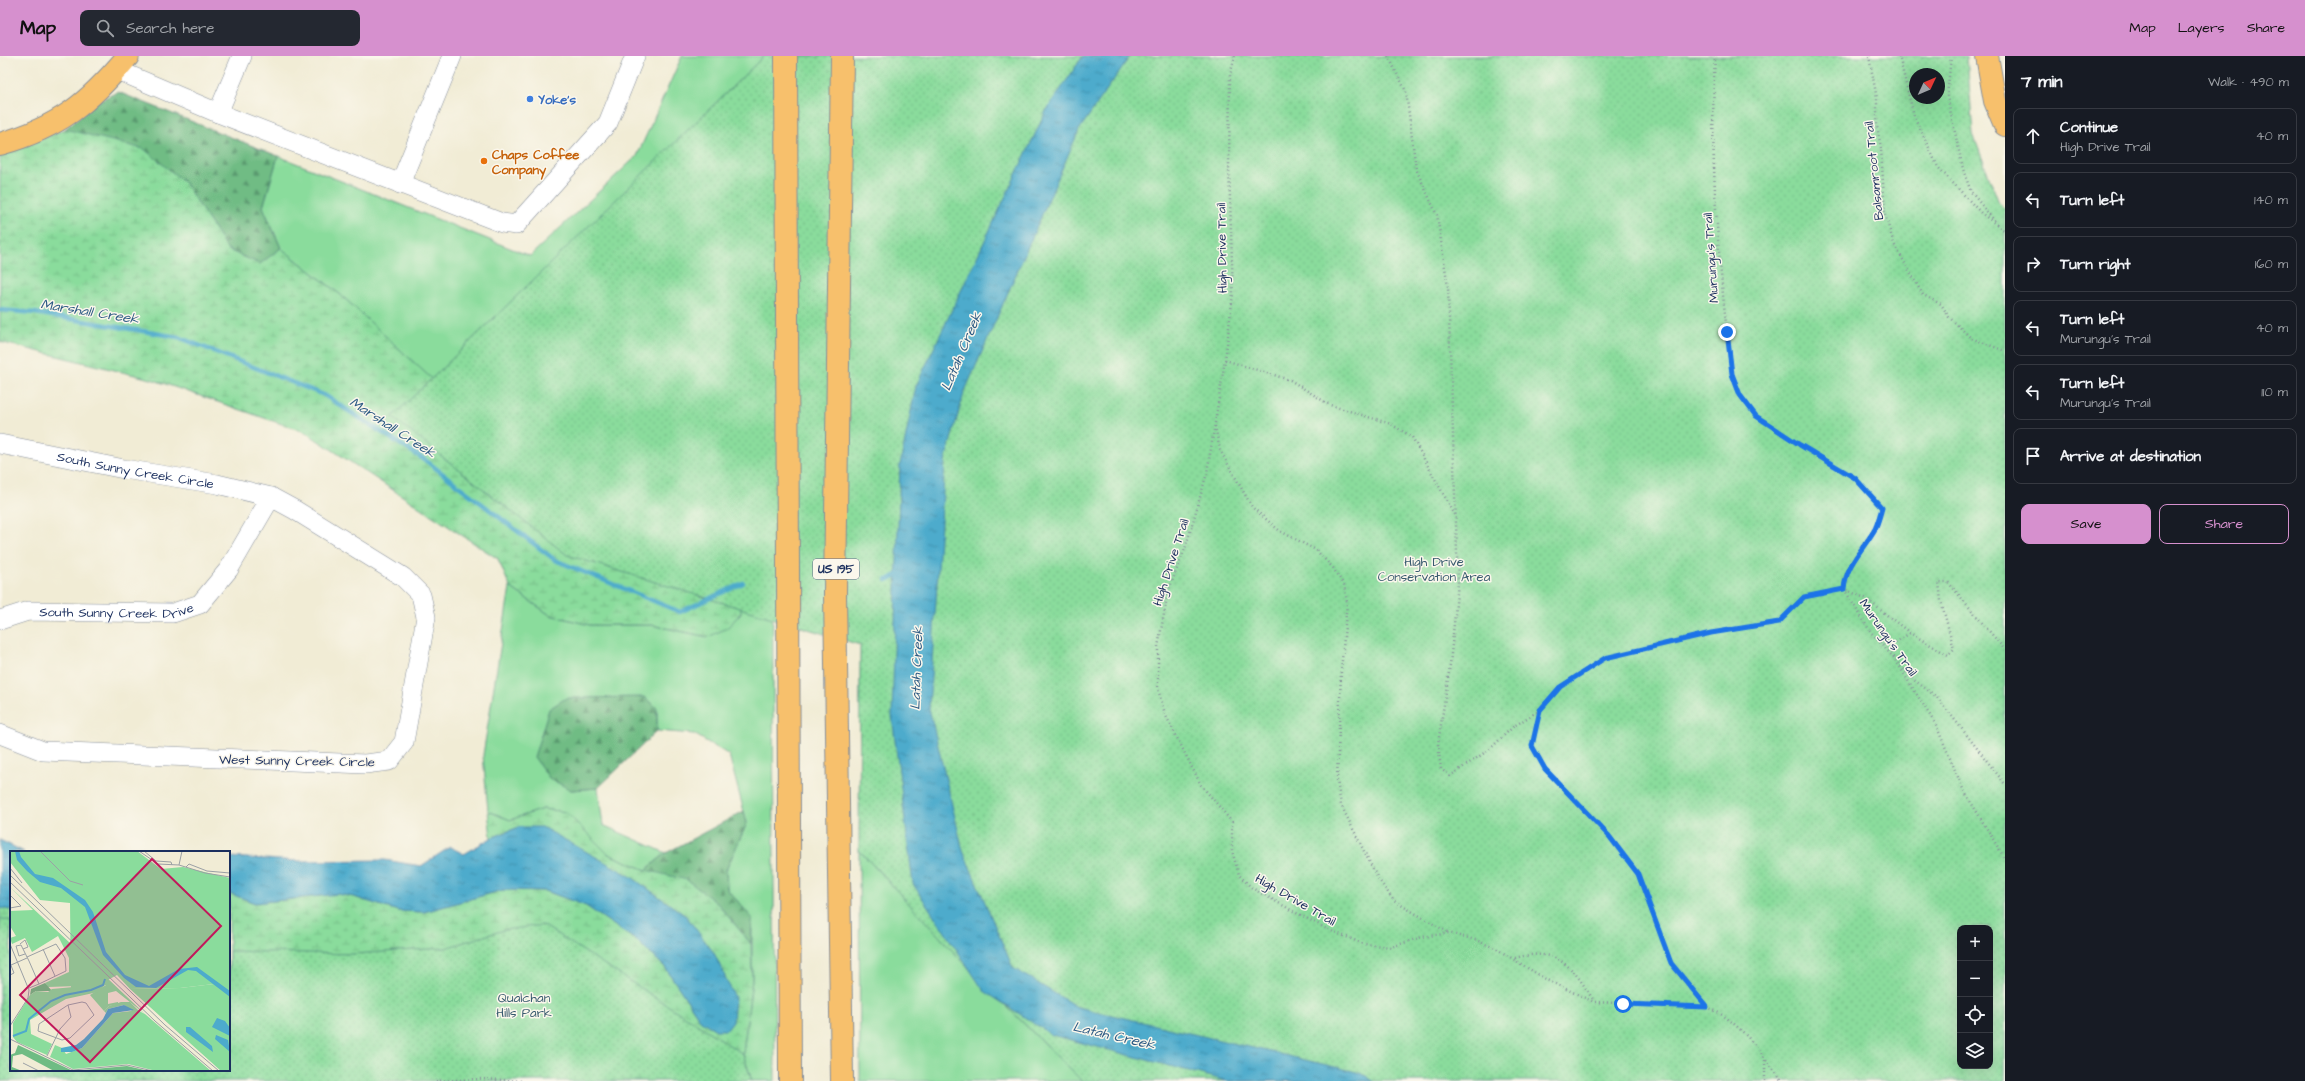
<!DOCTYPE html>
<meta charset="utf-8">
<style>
:root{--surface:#171b24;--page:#242831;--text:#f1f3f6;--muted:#9ea1a6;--line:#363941;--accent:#d690ce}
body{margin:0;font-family:"Architects Daughter",sans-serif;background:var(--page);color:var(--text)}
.controls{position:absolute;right:12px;bottom:12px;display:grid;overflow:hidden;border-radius:8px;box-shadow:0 4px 16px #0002}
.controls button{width:36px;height:36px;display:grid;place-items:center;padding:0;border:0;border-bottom:1px solid var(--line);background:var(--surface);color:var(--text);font:20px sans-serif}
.compass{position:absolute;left:1909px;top:12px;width:36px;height:36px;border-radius:50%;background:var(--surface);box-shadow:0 4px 16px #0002;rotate:46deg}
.stop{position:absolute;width:12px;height:12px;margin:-9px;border:3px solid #1a73e8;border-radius:50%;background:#fff}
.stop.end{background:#1a73e8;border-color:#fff;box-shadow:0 1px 4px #0008}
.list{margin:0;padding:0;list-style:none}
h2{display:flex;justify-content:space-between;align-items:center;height:52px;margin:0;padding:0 16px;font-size:17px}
h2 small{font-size:13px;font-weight:400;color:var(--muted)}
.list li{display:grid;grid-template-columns:26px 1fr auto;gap:12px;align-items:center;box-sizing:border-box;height:56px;margin:0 8px 8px;padding:0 8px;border:1px solid var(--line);border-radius:8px}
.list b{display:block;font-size:15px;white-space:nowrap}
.list p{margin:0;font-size:13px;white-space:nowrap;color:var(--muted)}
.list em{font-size:13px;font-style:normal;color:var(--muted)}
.actions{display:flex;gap:8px;padding:12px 16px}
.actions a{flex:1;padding:9px 0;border:1px solid var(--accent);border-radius:8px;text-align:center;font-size:14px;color:var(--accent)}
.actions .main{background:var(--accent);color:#111}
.icon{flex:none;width:22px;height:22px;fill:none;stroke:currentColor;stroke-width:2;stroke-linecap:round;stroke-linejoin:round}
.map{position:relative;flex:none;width:2005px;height:1025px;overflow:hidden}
header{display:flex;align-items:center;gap:24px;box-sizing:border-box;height:56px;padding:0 20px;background:var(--accent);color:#111}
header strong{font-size:19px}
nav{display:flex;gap:22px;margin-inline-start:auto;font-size:14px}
.search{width:280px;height:36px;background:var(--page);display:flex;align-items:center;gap:10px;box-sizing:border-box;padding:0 14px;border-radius:8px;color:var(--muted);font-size:15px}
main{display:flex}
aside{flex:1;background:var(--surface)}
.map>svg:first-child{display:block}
</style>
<header>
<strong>Map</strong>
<div class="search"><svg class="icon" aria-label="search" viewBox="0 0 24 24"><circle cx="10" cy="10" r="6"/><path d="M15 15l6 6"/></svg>Search here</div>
<nav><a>Map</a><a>Layers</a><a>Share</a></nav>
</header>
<main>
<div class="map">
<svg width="2005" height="1025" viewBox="0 0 2005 1025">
<defs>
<pattern id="forest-firs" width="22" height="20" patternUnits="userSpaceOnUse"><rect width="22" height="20" fill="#6fbc84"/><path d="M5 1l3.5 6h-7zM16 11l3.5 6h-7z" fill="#5a996f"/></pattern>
<pattern id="wetland-marsh" width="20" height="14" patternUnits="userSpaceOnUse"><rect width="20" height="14" fill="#8adc9c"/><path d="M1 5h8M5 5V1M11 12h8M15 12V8" fill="none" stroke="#76bd89"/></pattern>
<pattern id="park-dots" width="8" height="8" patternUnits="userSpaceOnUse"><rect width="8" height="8" fill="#8adc9c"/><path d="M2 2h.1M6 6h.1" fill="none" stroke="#76bd89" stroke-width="1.8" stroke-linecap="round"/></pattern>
<pattern id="water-ripples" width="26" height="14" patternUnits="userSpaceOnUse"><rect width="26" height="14" fill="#4dabcc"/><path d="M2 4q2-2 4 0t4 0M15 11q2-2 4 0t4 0" fill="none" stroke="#3f8ca9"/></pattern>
</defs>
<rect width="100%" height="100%" fill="#fbf7ec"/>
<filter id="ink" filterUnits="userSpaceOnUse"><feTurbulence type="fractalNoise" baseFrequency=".025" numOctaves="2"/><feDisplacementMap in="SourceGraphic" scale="8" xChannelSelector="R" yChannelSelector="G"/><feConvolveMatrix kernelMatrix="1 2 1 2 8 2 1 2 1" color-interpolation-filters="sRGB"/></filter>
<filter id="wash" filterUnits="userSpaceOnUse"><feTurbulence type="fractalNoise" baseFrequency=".012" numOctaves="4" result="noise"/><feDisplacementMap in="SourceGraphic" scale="16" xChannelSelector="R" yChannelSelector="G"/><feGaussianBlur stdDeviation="0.9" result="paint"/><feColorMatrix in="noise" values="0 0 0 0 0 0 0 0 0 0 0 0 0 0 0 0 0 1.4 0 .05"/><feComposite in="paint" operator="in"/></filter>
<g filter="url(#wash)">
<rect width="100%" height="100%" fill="#f1ecd5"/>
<path fill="#8adc9c" stroke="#52867d" d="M682,0H768L771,215L775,1025H752L743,998L752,923V862L727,833L726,814L747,767L729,699L694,678L657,675V652L571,734L598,732L603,769L666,797L646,814L608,798L566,756L543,753L510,764L488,755L483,699L510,531L550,559L590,569H652L708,581L342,240L281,192L263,151L278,100L530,200L637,100Z
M859,794L978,922L1082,1025H860Z"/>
<path fill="url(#forest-firs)" stroke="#457671" d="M118,36L278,100L263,151L281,192L260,208L228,194L184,126L65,73L98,45Z
M644,641L657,652V675L598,732L571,734L549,722L534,701L549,653L566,642Z
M744,755L747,767L726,814L727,833L752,862L751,888L718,848L646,814L666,797Z"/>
<path fill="url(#wetland-marsh)" stroke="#52867d" d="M65,73L144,93L184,126L228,194L260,208L281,192L342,240L471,359L735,465L741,557L727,572L708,581L652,569H590L550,559L510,531L498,503L305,376L151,323L0,286V97L23,91Z
M543,753L566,756L608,798L646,814L687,824L718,848L751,888L752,923L743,998L752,1025L229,925V837L255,847L338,838L354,841L398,855L424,856L503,834L546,835L586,850L637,885L665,911L701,965H733L519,771L491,782L488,755L510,764Z
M0,852L11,854V886L0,880Z"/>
<path fill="url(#park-dots)" stroke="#52867d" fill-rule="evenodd" d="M764,0H1967L1973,78L1999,147L2005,153V1025H1082L978,922L859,794L860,589L567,499L392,361ZM1915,18H1939V42H1915ZM1960,872H1990V1010H1960Z
M0,862L11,865V1014H229V895L352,898L445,892L504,874L543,869L743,998L752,1025H0Z"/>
<path fill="url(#water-ripples)" stroke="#346d95" d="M1083,0H1130L1079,74L964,337L945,405L929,652L963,795L1013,912L1077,951L1361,1017L1374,1025H1227L1052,979L984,935L913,828L892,660L900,409L916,330L1046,55Z
M519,771H542L630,820L686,860L714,897L735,942L733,965L726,974H716L701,965L665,911L637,885L586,850L546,835L503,834L424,856L398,855L354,841L338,838L255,847L229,837V801L300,805L385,804L421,810L450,791L464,798L491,782Z
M0,784L24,796H11V854L0,852Z"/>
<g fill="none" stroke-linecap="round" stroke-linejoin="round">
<path stroke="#4dabcc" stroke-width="4.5" d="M0,254L35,257L178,281L324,339L425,404L555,504L680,556L743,527
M887,524L902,517"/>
</g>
</g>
<g filter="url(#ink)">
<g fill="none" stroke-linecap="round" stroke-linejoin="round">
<defs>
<g id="minor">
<path d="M117,14L218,57L242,0"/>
<path d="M218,57L502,167L516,169L608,67L635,0"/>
<path d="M400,128L452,0"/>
<path id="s1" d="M0,388L124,413L217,428L271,441L295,454L403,521L421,539L426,561L404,686L389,705L365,708L43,695L0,678"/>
<path id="s2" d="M0,564L28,555L173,557L200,548L229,513L271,441"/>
</g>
<path id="major" d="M1987,0L1995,45L2005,69
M0,88C60,71 89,47 128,0"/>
<path id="highway" d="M786,0L790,1025
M842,0L835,537L842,1025"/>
</defs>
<use href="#minor" stroke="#868e9a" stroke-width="20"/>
<use href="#major" stroke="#868e9a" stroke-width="24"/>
<use href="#highway" stroke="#868e9a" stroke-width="24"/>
<path stroke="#868e9a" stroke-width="2.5" stroke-dasharray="1 3" stroke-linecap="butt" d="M1235,0L1230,19L1229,111L1233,238L1225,304L1207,417L1186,490L1168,536L1158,591V633L1165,658L1201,729L1232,766V795L1239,819L1252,832L1293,855L1329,874L1364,888L1391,891L1422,881L1449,877L1476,884L1497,893L1547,924L1594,946L1707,951C1741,965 1760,997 1783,1025
M1388,0L1406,35L1416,113L1437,159L1448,231L1458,527L1450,609L1438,688L1441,713L1450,720L1490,693L1514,670L1540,654
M1715,0C1709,106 1719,213 1732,318L1740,339L1756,360L1800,389L1855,422L1882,452L1875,472L1858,496L1845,521L1844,533L1870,575L1894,602L1936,669L1963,733L2005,803
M1869,0L1877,43V70L1881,92L1885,159L1894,188L1923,239L1941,248L1949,261L1971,282L2005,295
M1899,0L1914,60L1938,111L1981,157L2005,175
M1951,0L1947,40L1963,113L1971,136L1997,168
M1225,304L1290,324L1330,349L1391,368L1412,381L1455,459
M1215,370L1220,394L1252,451L1280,475L1316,494L1333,512L1344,529L1347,546L1341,616L1337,724L1341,749L1377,821L1394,845L1449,877
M1894,601L1893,588L1910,577L1948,599L1954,593L1941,545L1939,526H1948L2005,594
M1898,607L1914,624L1937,641L2005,728
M1515,902C1558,890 1573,911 1594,945
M1707,951L1671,907L1638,818L1609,780L1545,713L1532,689L1540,654L1560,631L1605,602L1711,577L1779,566L1804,541L1844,533L1865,542L1910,577
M436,1025L480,1023L523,1025
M1765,1025V1004"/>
<use href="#minor" stroke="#fff" stroke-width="19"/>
<use href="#major" stroke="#f7c06c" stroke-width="22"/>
<use href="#highway" stroke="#f7c06c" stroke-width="22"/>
</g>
</g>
<g fill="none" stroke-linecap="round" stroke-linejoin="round" filter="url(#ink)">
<path stroke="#1a73e8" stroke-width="5" d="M1623,948L1707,951L1671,907L1638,818L1609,780L1545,713L1532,690L1540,654L1560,631L1605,602L1711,577L1779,566L1804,541L1844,533C1846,508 1863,494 1875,473C1878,467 1880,459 1882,452L1855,422L1800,389L1756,360L1740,339L1732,318L1727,276"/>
</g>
<circle fill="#3f7fe0" stroke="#fbf7ec" stroke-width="1.5" cx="530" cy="43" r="4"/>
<circle fill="#e8710a" stroke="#fbf7ec" stroke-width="1.5" cx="484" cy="105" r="4"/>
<g text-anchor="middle" stroke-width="3" stroke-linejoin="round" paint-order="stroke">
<rect fill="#fbf7ec" stroke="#5e6b89" stroke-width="1" x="813" y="503" width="46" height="20" rx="3"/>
<g font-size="12" font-weight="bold" fill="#1b2f5e">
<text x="836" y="517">US 195</text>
</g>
<g font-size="13" font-weight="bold" fill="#366cbe" stroke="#fbf7ec" text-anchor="start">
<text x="538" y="48">Yoke's</text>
</g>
<g font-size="13" font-weight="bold" fill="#c56008" stroke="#fbf7ec" text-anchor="start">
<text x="492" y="103">Chaps Coffee<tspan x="492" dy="15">Company</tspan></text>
</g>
<g font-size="13" fill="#1b2f5e" stroke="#fbf7ec">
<text transform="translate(1873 115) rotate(-96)" y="5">Balsamroot Trail</text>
<text transform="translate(1221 192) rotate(-91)" y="5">High Drive Trail</text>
<text transform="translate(1710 202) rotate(-94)" y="5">Murungu's Trail</text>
<text dy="5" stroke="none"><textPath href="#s1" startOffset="138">South Sunny Creek Circle</textPath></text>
<text transform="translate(1170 506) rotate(-72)" y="5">High Drive Trail</text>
<text dy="5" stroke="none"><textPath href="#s2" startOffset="118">South Sunny Creek Drive</textPath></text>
<text transform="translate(1889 581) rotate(55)" y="5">Murungu's Trail</text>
<text transform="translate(297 704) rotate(1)" y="5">West Sunny Creek Circle</text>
<text transform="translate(1296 843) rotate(30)" y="5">High Drive Trail</text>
</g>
<g font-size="13" fill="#375a6e" stroke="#fbf7ec">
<text x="1434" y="510">High Drive<tspan x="1434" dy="15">Conservation Area</tspan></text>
<text x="524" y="946">Qualchan<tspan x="524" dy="15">Hills Park</tspan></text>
</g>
<g font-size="14" font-style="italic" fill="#2c5a84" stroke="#fbf7ec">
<text transform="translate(90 255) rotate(9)" y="5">Marshall Creek</text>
<text transform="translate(961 295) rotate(-67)" y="5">Latah Creek</text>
<text transform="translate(393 371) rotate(33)" y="5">Marshall Creek</text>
<text transform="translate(916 612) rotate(-88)" y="5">Latah Creek</text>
<text transform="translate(1114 979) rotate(13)" y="5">Latah Creek</text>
</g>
</g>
<g transform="translate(10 795)">
<rect width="220" height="220" fill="#f1ecd5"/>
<path d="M0,36L75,106L135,163L106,140L98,142V153L108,151V153L99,155L94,160L80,144L96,134L38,136L35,132L59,121V107L48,85L22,101L15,87L2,93L0,87L6,85L0,75V60L23,59ZM204,133L220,144V220H211L120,138L170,137Z" fill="#8adc9c"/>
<path d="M35,132L42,140H26L20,144L21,138ZM8,194L63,220L117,215L139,220H44L12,203L3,205L2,216L12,220H0V204L5,202Z" fill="#6fbc84"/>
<path d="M90,125L97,132L88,141L56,148L20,169L21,183L42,193L37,204L7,191L3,186V172L20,144L26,140L38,141L42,138L74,135ZM111,151H120L129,160L81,197L47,209L40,206L45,194L52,197L56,203L72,197L103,162L122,160L114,154L98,158L96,162L94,160L99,155Z" fill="#8adc9c"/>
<path d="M0,0H127L151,18L173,16L220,27V144L204,133L170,137L120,138L107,124L81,138L61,141L60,52L30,49L0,11ZM127,159L135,163L201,220H146L118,213L63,218L43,207L47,202L59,204L74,197L94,179L105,164Z" fill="#8adc9c"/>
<path d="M5,0H9L11,6L25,23L43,27L75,49L83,61L96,101L115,124L139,135L169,118L187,116L220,140V146L186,120L178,119L146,137L126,136L114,127L93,104L75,56L51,37L30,31L17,20L7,9ZM114,154L124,159L103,162L72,197L62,201H51V197L66,194L74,188L93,168L98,158ZM207,167L215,170L220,177V185L202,176ZM176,176H180L202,195L203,201L176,181ZM206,184L218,189L220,201L205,188Z" fill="#4dabcc"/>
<path fill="none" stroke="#4dabcc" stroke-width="2" d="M3,185L16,180L19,168L41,150L55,144L81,139L93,134L95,128"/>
<path fill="none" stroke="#9ba0a5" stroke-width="1" d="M30,0L60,30L73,34M129,0L148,13L169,14L195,22L220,26M134,0L146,10L161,11L162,14M169,14L172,0M176,16L179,13L197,20L220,22M0,17L12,32M0,24L155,174L209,220M0,31L145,170L203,220M0,44L11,55L0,57M0,93L19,139L18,147L0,175M10,93L15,89L18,96L13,98M33,98L45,125M15,103L9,105L6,95L11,94L19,110L29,133L19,137M17,106L46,93L55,107L56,120L29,133M0,112L4,122L0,124M1,114L17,107M72,151L76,152L84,164L60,187L52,189L28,180L29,173L58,154ZM0,188L63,219L117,214L143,220M37,205L50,178L61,166L58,154M13,212L29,220"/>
<path fill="#c2185b" fill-opacity="0.15" stroke="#c2185b" stroke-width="2" d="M142,8L211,75L80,211L10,144Z"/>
<rect width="220" height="220" fill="none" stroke="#1b2f5e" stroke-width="2"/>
</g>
</svg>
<div class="controls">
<button>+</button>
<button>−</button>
<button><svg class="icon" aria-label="locate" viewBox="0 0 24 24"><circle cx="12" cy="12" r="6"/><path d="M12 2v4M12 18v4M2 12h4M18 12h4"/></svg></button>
<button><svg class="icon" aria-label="layers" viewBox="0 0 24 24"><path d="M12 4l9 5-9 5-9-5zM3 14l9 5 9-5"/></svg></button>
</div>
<svg class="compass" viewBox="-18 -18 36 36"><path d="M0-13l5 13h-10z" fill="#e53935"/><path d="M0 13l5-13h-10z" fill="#9ea1a6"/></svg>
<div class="stop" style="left:1623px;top:948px"></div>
<div class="stop end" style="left:1727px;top:276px"></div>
</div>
<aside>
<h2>7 min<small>Walk · 490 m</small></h2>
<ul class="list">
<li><svg class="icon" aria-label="ahead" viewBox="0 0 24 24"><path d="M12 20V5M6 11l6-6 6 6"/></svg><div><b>Continue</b><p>High Drive Trail</p></div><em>40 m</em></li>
<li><svg class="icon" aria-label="left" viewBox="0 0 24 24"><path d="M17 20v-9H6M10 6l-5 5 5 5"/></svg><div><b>Turn left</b></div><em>140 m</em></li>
<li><svg class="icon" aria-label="right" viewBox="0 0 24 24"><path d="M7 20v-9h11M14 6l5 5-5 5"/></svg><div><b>Turn right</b></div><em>160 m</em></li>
<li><svg class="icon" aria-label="left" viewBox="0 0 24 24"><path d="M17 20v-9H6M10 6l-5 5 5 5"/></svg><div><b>Turn left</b><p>Murungu's Trail</p></div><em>40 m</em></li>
<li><svg class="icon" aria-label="left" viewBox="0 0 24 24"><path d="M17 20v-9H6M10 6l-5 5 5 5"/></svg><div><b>Turn left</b><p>Murungu's Trail</p></div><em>110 m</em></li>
<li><svg class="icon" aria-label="arrive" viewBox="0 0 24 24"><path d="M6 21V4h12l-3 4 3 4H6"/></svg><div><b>Arrive at destination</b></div></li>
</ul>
<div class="actions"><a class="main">Save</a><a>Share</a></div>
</aside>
</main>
